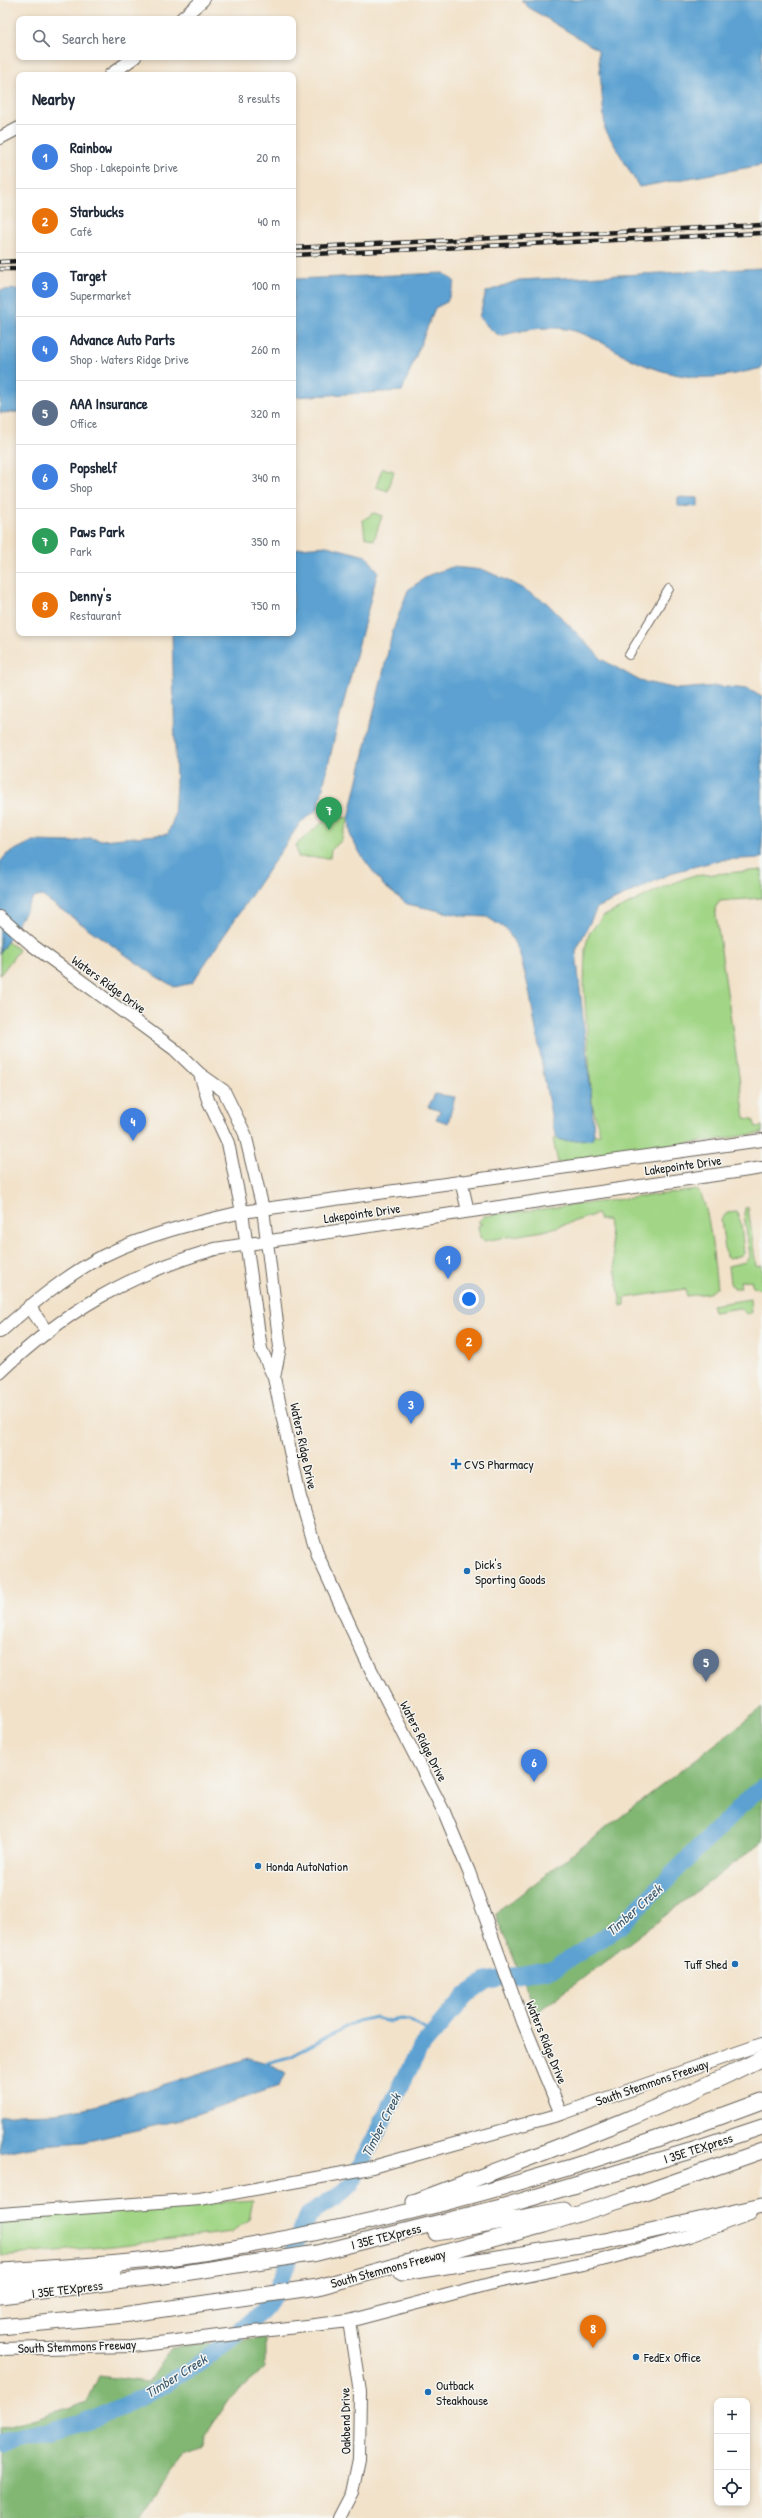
<!DOCTYPE html>
<meta charset="utf-8">
<style>
:root{--surface:#fff;--page:#f2f2f3;--text:#1f2937;--muted:#747a83;--line:#e0e1e3;--accent:#ea580c}
body{margin:0;font-family:"Patrick Hand",sans-serif;background:var(--page);color:var(--text)}
.controls{position:absolute;right:12px;bottom:12px;display:grid;overflow:hidden;border-radius:8px;box-shadow:0 2px 6px #0003}
.controls button{width:36px;height:36px;display:grid;place-items:center;padding:0;border:0;border-bottom:1px solid var(--line);background:var(--surface);color:var(--text);font:20px sans-serif}
.you{position:absolute;left:469px;top:1299px;width:14px;height:14px;margin:-10px;border:3px solid #fff;border-radius:50%;background:#1a73e8;box-shadow:0 0 0 6px #1a73e833}
.badge{display:grid;place-items:center;width:26px;height:26px;border-radius:50%;background:var(--accent);color:#fff;font-size:13px;font-weight:700}
.pin{position:absolute;translate:-50% -33px;filter:drop-shadow(0 1px 2px #0008)}
.pin::after{content:'';position:absolute;top:21px;width:14px;height:12px;background:inherit;clip-path:polygon(0 0,100% 0,50% 100%)}
.list{margin:0;padding:0;list-style:none}
h2{display:flex;justify-content:space-between;align-items:center;height:52px;margin:0;padding:0 16px;font-size:17px}
h2 small{font-size:13px;font-weight:400;color:var(--muted)}
.list li{display:grid;grid-template-columns:26px 1fr auto;gap:12px;align-items:center;box-sizing:border-box;height:64px;padding:0 16px;border-top:1px solid var(--line)}
.list b{display:block;font-size:15px;white-space:nowrap}
.list p{margin:0;font-size:13px;white-space:nowrap;color:var(--muted)}
.list em{font-size:13px;font-style:normal;color:var(--muted)}
.icon{flex:none;width:22px;height:22px;fill:none;stroke:currentColor;stroke-width:2;stroke-linecap:round;stroke-linejoin:round}
.map{position:relative;flex:none;width:762px;height:2518px;overflow:hidden}
.search{position:absolute;background:var(--surface);box-shadow:0 2px 6px #0003;left:16px;top:16px;width:280px;height:44px;display:flex;align-items:center;gap:10px;box-sizing:border-box;padding:0 14px;border-radius:8px;color:var(--muted);font-size:15px}
.panel{position:absolute;background:var(--surface);box-shadow:0 2px 6px #0003;left:16px;top:72px;width:280px;height:564px;border-radius:8px}
.map>svg:first-child{display:block}
</style>
<div class="map">
<svg width="762" height="2518" viewBox="0 0 762 2518">
<rect width="100%" height="100%" fill="#f6f6f2"/>
<filter id="ink" filterUnits="userSpaceOnUse"><feTurbulence type="fractalNoise" baseFrequency=".025" numOctaves="2"/><feDisplacementMap in="SourceGraphic" scale="8" xChannelSelector="R" yChannelSelector="G"/><feConvolveMatrix kernelMatrix="1 2 1 2 8 2 1 2 1" color-interpolation-filters="sRGB"/></filter>
<filter id="wash" filterUnits="userSpaceOnUse"><feTurbulence type="fractalNoise" baseFrequency=".012" numOctaves="4" result="noise"/><feDisplacementMap in="SourceGraphic" scale="16" xChannelSelector="R" yChannelSelector="G"/><feGaussianBlur stdDeviation="0.9" result="paint"/><feColorMatrix in="noise" values="0 0 0 0 0 0 0 0 0 0 0 0 0 0 0 0 0 1.4 0 .05"/><feComposite in="paint" operator="in"/></filter>
<g filter="url(#wash)">
<rect width="100%" height="100%" fill="#f2e2ca"/>
<path fill="#a2d686" stroke="#5f7951" d="M382,468L394,471L388,491L376,487Z
M374,513L382,516L374,540L365,537L363,520Z
M331,815L349,818L341,841L331,850L330,858L298,857L296,845Z
M762,870V898L720,901L715,908L745,1118L753,1119L756,1127L762,1126V1133L558,1163L553,1139L600,1134L592,1104L584,987L585,949L589,934L602,917L668,885L691,876Z
M0,937L19,950L0,975Z
M697,1190C710,1199 714,1268 717,1287L709,1293L687,1296L685,1289L625,1298V1305L621,1306L608,1220H600L597,1214L544,1231L483,1241L480,1237L478,1226L482,1224L478,1222L484,1216Z
M748,1207L756,1266L762,1265V1289L753,1287L751,1280L740,1281L741,1288H733L730,1283L728,1266L745,1262L750,1256L744,1214L745,1208Z
M737,1212L741,1224L744,1254L729,1259L726,1257L721,1220L727,1213Z
M750,1299L751,1313L746,1314L740,1308L714,1312L712,1305Z
M253,2200L249,2220L232,2232L113,2246L0,2256V2217Z"/>
<path fill="#81b773" stroke="#4e6a48" d="M762,1708V1842L537,2013L495,1914Z
M265,2338V2368L227,2401L205,2436L204,2447L198,2452L184,2457L138,2518H0V2429L87,2402L99,2376L148,2382L171,2348Z"/>
<path fill="#5ca1d1" stroke="#3c5e76" d="M521,0H762V165L639,187L605,129L598,50L528,7Z
M762,268V368C740,373 716,379 693,377C671,375 646,367 627,357C608,346 588,333 566,329C543,326 522,330 500,336L490,329L479,317L486,292L519,280Z
M444,273L455,282L447,302L435,308L402,391L293,397V279Z
M19,289V412L0,413V290Z
M678,497L698,498V507L678,506Z
M327,546L366,556L378,571L335,736L318,809L300,823L192,983L175,987L157,977L42,896L33,898L0,953V862L7,854L33,841L72,842L89,838L102,840L168,834L174,817L176,784L172,633H293V551L299,548Z
M452,567L484,570L515,584L547,603L603,660L640,681L678,689L717,686L748,689L762,697V858L720,860L674,872L597,908L576,951L592,1104L594,1134L592,1139L564,1141L557,1138L553,1127L529,990L519,951L507,930L487,917L464,916L407,904L384,886L363,858L351,838L349,818L393,630L408,590L429,575Z
M435,1094L455,1097L448,1123L436,1119L440,1111L428,1107Z
M249,2058L267,2063L286,2074L279,2086L176,2121L84,2142L41,2145L0,2153V2117L18,2114L55,2113L95,2106Z"/>
<g fill="none" stroke-linecap="round" stroke-linejoin="round">
<path stroke="#5ca1d1" stroke-width="3" d="M267,2063L289,2057L357,2021L376,2017L389,2021L402,2019L409,2020L433,2034"/>
<path stroke="#5ca1d1" stroke-width="17" d="M0,2444L11,2439L50,2431L95,2418L147,2395L205,2360L263,2310L277,2289L308,2215L336,2198L351,2184L419,2050L466,1995L486,1981L555,1968L618,1928L753,1794L762,1788"/>
</g>
</g>
<g filter="url(#ink)">
<g fill="none" stroke-linecap="round" stroke-linejoin="round">
<defs>
<path id="street" d="M629,655L669,589"/>
<path id="secondary" d="M181,19L203,0
M110,75L135,57
M0,138L19,128
M0,917L32,945L174,1049L200,1074L224,1091L245,1134L263,1209L280,1347L274,1378
M200,1074L208,1100L228,1143L242,1212L261,1349L274,1378L300,1497L318,1556L365,1658L444,1812L469,1872L523,2022L561,2114
M461,1181L468,1211
M29,1306L47,1332
M0,1332C32,1304 65,1276 103,1256C147,1234 195,1223 242,1212L762,1140
M0,1373C64,1311 130,1274 215,1249L762,1168
M0,2214L200,2199L365,2169L561,2114L762,2044
M0,2349L132,2346L349,2321L497,2282L602,2260L689,2236L750,2214
M339,2518L352,2493L359,2459L360,2392L349,2321"/>
<path id="highway" d="M414,2202C531,2157 650,2115 762,2058
M436,2233L564,2210
M0,2271C65,2267 131,2264 196,2254C390,2224 579,2171 762,2101
M402,2273L605,2241L762,2206
M0,2284L91,2276L114,2271
M0,2296L164,2276L317,2253L501,2207L690,2151L762,2127
M0,2327L115,2316L318,2287L544,2225L622,2200L762,2151"/>
</defs>
<use href="#street" stroke="#676159" stroke-width="10"/>
<use href="#secondary" stroke="#676159" stroke-width="14"/>
<use href="#highway" stroke="#676159" stroke-width="17"/>
<use href="#street" stroke="#fff" stroke-width="8"/>
<use href="#secondary" stroke="#fff" stroke-width="12"/>
<use href="#highway" stroke="#fff" stroke-width="15"/>
<defs>
<path id="rail" d="M293,248L762,225
M293,255L762,233
M0,262L19,261
M0,269H19"/>
</defs>
<use href="#rail" stroke="#1c1c1c" stroke-width="4.5"/>
<use href="#rail" stroke="#f6f6f2" stroke-width="3" stroke-dasharray="9" stroke-linecap="butt"/>
</g>
</g>
<g fill="#1f6fb2" stroke="#f6f6f2" stroke-width="1.5">
<path d="M454 1458h4v4h4v4h-4v4h-4v-4h-4v-4h4z"/>
<circle cx="467" cy="1571" r="4"/>
<circle cx="258" cy="1866" r="4"/>
<circle cx="735" cy="1964" r="4"/>
<circle cx="636" cy="2357" r="4"/>
<circle cx="428" cy="2392" r="4"/>
</g>
<g text-anchor="middle" stroke-width="3" stroke-linejoin="round" paint-order="stroke">
<g font-size="13" fill="#1c1c1c" stroke="#f6f6f2">
<text transform="translate(109 984) rotate(36)" y="5">Waters Ridge Drive</text>
<text transform="translate(683 1165) rotate(-8)" y="5">Lakepointe Drive</text>
<text transform="translate(362 1213) rotate(-8)" y="5">Lakepointe Drive</text>
<text transform="translate(304 1446) rotate(78)" y="5">Waters Ridge Drive</text>
<text transform="translate(424 1741) rotate(63)" y="5">Waters Ridge Drive</text>
<text transform="translate(547 2042) rotate(68)" y="5">Waters Ridge Drive</text>
<text transform="translate(652 2082) rotate(-19)" y="5">South Stemmons Freeway</text>
<text transform="translate(698 2148) rotate(-18)" y="5">I 35E TEXpress</text>
<text transform="translate(386 2236) rotate(-14)" y="5">I 35E TEXpress</text>
<text transform="translate(388 2268) rotate(-15)" y="5">South Stemmons Freeway</text>
<text transform="translate(67 2289) rotate(-7)" y="5">I 35E TEXpress</text>
<text transform="translate(77 2346) rotate(-2)" y="5">South Stemmons Freeway</text>
<text transform="translate(345 2421) rotate(-91)" y="5">Oakbend Drive</text>
</g>
<g font-size="13" fill="#1c1c1c" stroke="#f6f6f2" text-anchor="start">
<text x="464" y="1469">CVS Pharmacy</text>
<text x="475" y="1569">Dick's<tspan x="475" dy="15">Sporting Goods</tspan></text>
<text x="266" y="1871">Honda AutoNation</text>
<text x="727" y="1969" text-anchor="end">Tuff Shed</text>
<text x="644" y="2362">FedEx Office</text>
<text x="436" y="2390">Outback<tspan x="436" dy="15">Steakhouse</tspan></text>
</g>
<g font-size="14" font-style="italic" fill="#39586d" stroke="#f6f6f2">
<text transform="translate(634 1910) rotate(-42)" y="5">Timber Creek</text>
<text transform="translate(381 2125) rotate(-63)" y="5">Timber Creek</text>
<text transform="translate(176 2376) rotate(-32)" y="5">Timber Creek</text>
</g>
</g>
</svg>
<div class="controls">
<button>+</button>
<button>−</button>
<button><svg class="icon" aria-label="locate" viewBox="0 0 24 24"><circle cx="12" cy="12" r="6"/><path d="M12 2v4M12 18v4M2 12h4M18 12h4"/></svg></button>
</div>
<div class="you"></div>
<div class="pin badge" style="left:448px;top:1279px;background:#3f7fe0">1</div>
<div class="pin badge" style="left:469px;top:1361px;background:#e8710a">2</div>
<div class="pin badge" style="left:411px;top:1424px;background:#3f7fe0">3</div>
<div class="pin badge" style="left:133px;top:1141px;background:#3f7fe0">4</div>
<div class="pin badge" style="left:706px;top:1682px;background:#5c6f8a">5</div>
<div class="pin badge" style="left:534px;top:1782px;background:#3f7fe0">6</div>
<div class="pin badge" style="left:329px;top:830px;background:#2e9e5b">7</div>
<div class="pin badge" style="left:593px;top:2348px;background:#e8710a">8</div>
<div class="search"><svg class="icon" aria-label="search" viewBox="0 0 24 24"><circle cx="10" cy="10" r="6"/><path d="M15 15l6 6"/></svg>Search here</div>
<section class="panel">
<h2>Nearby<small>8 results</small></h2>
<ul class="list">
<li><span class="badge" style="background:#3f7fe0">1</span><div><b>Rainbow</b><p>Shop · Lakepointe Drive</p></div><em>20 m</em></li>
<li><span class="badge" style="background:#e8710a">2</span><div><b>Starbucks</b><p>Café</p></div><em>40 m</em></li>
<li><span class="badge" style="background:#3f7fe0">3</span><div><b>Target</b><p>Supermarket</p></div><em>100 m</em></li>
<li><span class="badge" style="background:#3f7fe0">4</span><div><b>Advance Auto Parts</b><p>Shop · Waters Ridge Drive</p></div><em>260 m</em></li>
<li><span class="badge" style="background:#5c6f8a">5</span><div><b>AAA Insurance</b><p>Office</p></div><em>320 m</em></li>
<li><span class="badge" style="background:#3f7fe0">6</span><div><b>Popshelf</b><p>Shop</p></div><em>340 m</em></li>
<li><span class="badge" style="background:#2e9e5b">7</span><div><b>Paws Park</b><p>Park</p></div><em>350 m</em></li>
<li><span class="badge" style="background:#e8710a">8</span><div><b>Denny's</b><p>Restaurant</p></div><em>750 m</em></li>
</ul>
</section>
</div>
